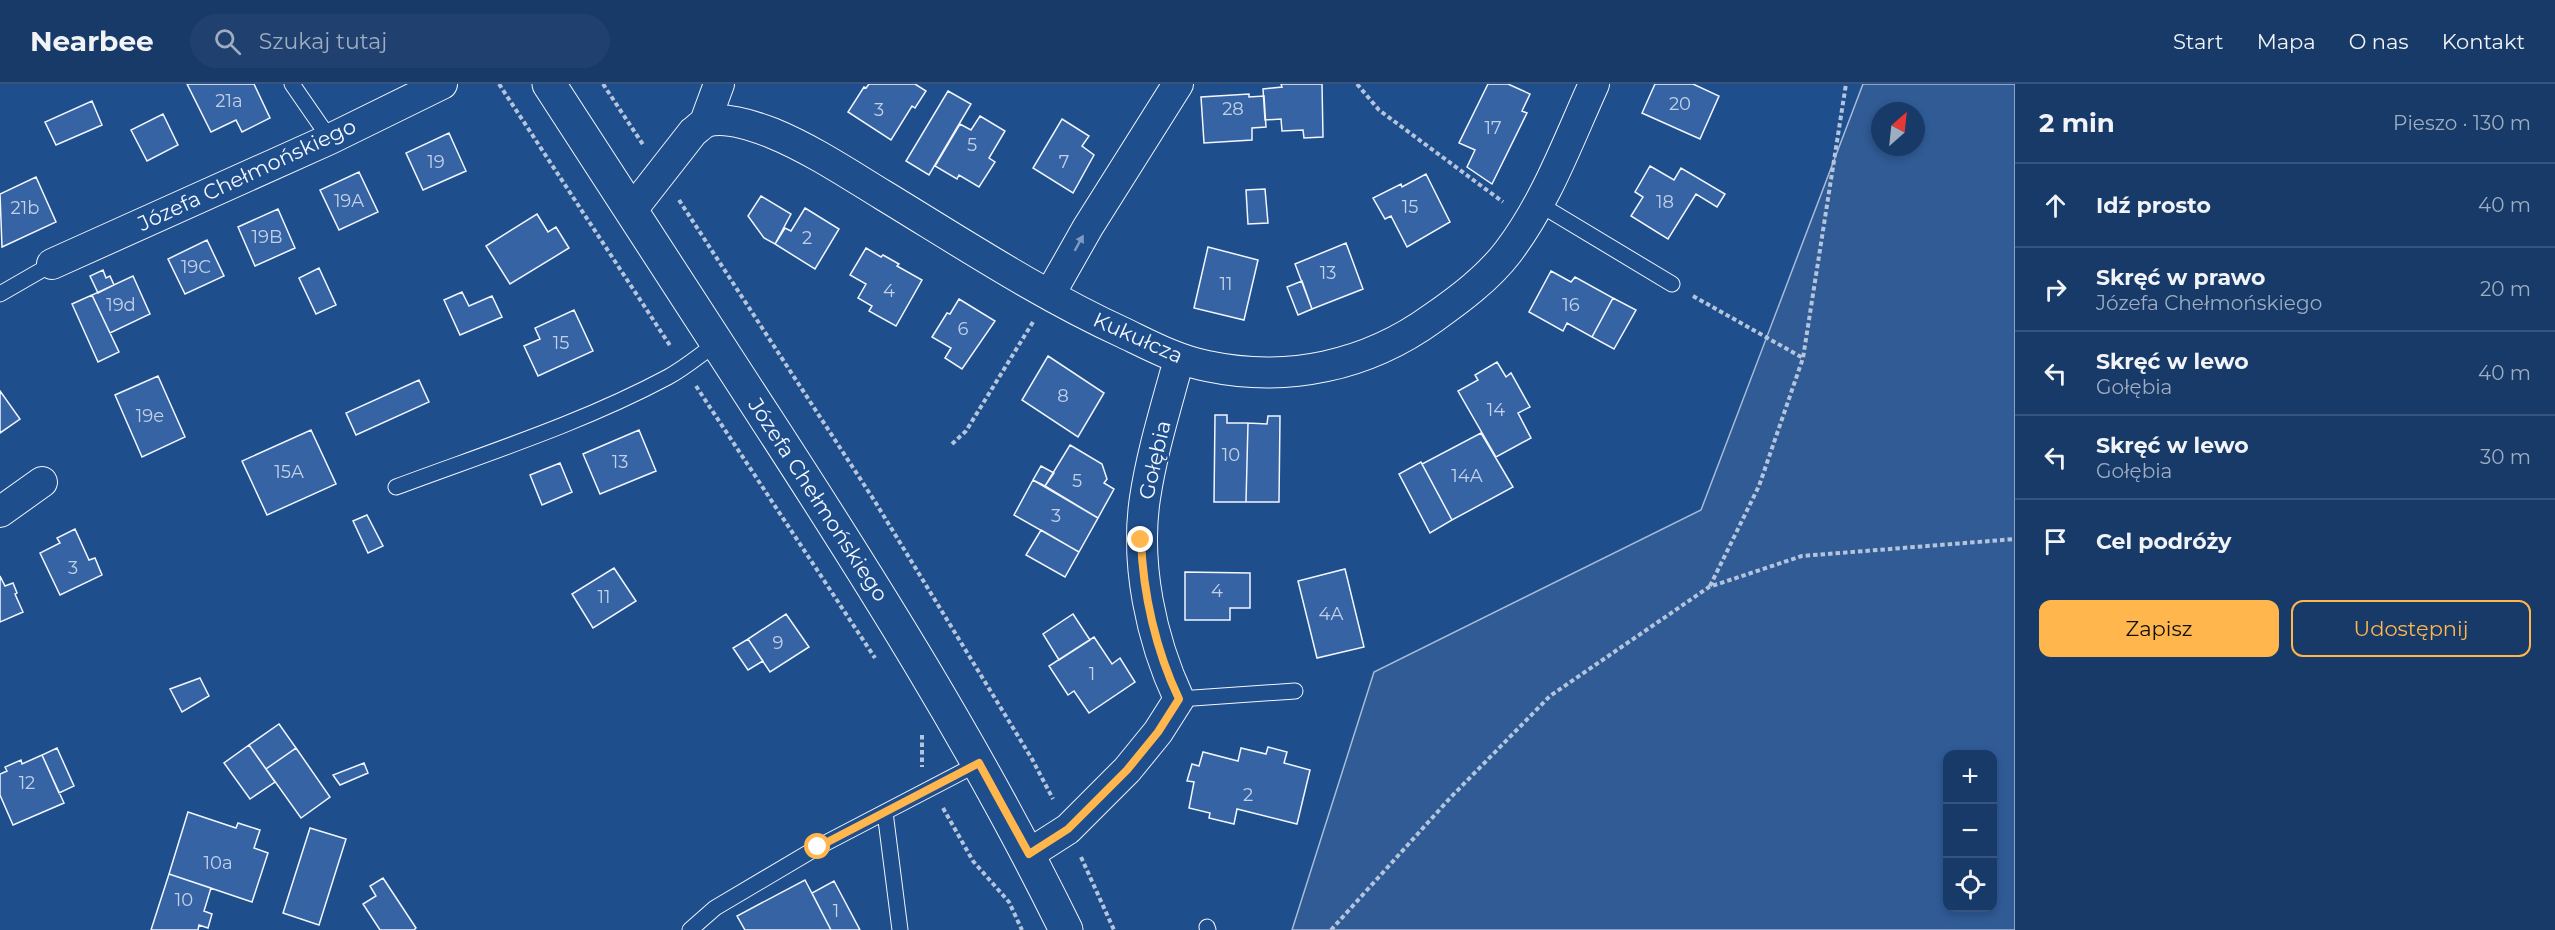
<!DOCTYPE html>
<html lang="pl">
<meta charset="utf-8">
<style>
:root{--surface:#173a69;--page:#20416f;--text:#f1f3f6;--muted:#9eadc0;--line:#36547d;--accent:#ffb74d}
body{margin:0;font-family:Montserrat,sans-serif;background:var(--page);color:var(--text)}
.controls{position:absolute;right:18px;bottom:18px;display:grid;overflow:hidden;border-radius:12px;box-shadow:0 3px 9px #0003}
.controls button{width:54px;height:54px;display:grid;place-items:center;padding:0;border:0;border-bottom:2px solid var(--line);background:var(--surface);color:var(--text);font:30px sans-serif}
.compass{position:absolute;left:1871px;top:18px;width:54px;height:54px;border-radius:50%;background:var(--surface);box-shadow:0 3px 9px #0003;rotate:27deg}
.stop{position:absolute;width:18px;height:18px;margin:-14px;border:4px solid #ffb74d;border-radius:50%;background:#fff}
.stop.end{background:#ffb74d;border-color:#fff;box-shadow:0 2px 6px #0008}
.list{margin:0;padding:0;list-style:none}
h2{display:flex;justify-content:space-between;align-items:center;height:78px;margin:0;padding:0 24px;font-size:26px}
h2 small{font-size:20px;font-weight:400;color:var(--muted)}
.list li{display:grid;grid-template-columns:39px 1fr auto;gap:18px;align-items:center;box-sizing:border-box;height:84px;padding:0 24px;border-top:2px solid var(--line)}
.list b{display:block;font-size:22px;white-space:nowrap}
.list p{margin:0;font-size:20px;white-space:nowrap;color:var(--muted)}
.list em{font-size:20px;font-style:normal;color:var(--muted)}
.actions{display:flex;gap:12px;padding:18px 24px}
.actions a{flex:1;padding:14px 0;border:2px solid var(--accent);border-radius:12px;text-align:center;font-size:21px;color:var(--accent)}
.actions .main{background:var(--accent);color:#111}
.icon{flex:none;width:33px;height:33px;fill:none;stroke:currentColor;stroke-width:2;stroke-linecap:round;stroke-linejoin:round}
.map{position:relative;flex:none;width:2015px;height:846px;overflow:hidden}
header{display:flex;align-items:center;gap:36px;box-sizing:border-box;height:84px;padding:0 30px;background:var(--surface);border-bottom:2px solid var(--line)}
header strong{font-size:28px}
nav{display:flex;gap:33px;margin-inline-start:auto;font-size:21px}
.search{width:420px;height:54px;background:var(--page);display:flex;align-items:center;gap:15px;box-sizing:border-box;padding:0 21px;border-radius:33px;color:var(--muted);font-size:22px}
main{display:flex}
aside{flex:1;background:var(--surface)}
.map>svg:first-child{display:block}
</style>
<header>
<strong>Nearbee</strong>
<div class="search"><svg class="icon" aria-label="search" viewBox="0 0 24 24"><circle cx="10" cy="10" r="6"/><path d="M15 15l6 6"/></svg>Szukaj tutaj</div>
<nav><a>Start</a><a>Mapa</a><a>O nas</a><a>Kontakt</a></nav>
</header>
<main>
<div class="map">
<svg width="2015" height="846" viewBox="0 0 2015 846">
<rect width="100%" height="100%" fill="#1f4e8c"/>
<path fill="#305b95" stroke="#a8bbd7" stroke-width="1.5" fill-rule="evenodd" d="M1863,0H2015V846H1292L1374,588L1701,426ZM1880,27H1916V63H1880ZM1948,670H1992V824H1948Z"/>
<path fill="#3563a3" stroke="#f2f6ff" stroke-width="1.5" d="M187,0H254L270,34L242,48L236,36L211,48Z
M869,0H915L926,7L915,24L912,22L891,56L848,28L864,3L866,4Z
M1281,0H1322L1323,53L1304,54L1303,46L1282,47L1281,35L1265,36L1263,5L1282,3Z
M1488,0H1508L1530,10L1522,27L1527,29L1492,100L1467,83L1475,66L1459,59Z
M1655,0H1693L1719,12L1700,55L1642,29Z
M948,7L971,20L929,91L906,77Z
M1249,10V13L1264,12L1266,43L1252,44V56L1204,59L1201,13Z
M92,17L102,41L56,61L45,38Z
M163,30L178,61L147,77L131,46Z
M980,32L1005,47L989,74L995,78L979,103L959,91L957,95L935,82L960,40L971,46Z
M1062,35L1089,52L1082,62L1094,71L1073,109L1033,84Z
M449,49L466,87L423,106L406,69Z
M1650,82L1674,96L1681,84L1725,110L1717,123L1696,110L1668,155L1631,132L1643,113L1635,108Z
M359,88L378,128L339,146L320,106Z
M1426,90L1450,138L1407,163L1391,132L1385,135L1373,114L1401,100L1402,103Z
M36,93L56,138L2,163L0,110Z
M1265,105L1268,139L1248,140L1246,106Z
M761,112L791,130L775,160L764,154L748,132Z
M805,124L839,145L815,185L775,160L785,144L791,147Z
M278,125L295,164L255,182L238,143Z
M537,130L548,148L556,143L569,164L510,200L486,162Z
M207,156L224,192L185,210L168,175Z
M1346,159L1363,205L1312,225L1295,180Z
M1208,163L1258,176L1244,236L1194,224Z
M866,164L881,173L883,171L899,180L897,182L922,196L896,242L869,227L872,222L858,214L866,200L850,191Z
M319,184L336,221L316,230L299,194Z
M103,186L106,194L110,192L114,201L98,209L90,192Z
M1551,187L1571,198L1575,193L1613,214L1592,253L1567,239L1563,247L1529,228Z
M133,192L150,230L110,249L92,211Z
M1302,197L1312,225L1298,231L1287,203Z
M462,208L469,222L492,212L502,233L460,251L444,216Z
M92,211L119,268L98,278L72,220Z
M1613,214L1636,226L1614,265L1592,253Z
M959,215L995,237L962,285L945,274L951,264L932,253L947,229L950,230Z
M574,226L593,267L538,292L524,262L540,255L535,244Z
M1048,272L1104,309L1078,353L1022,316Z
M1497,278L1506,293L1511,289L1530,323L1518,329L1531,354L1496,373L1458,307L1478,296L1475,291Z
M158,292L185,353L142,373L115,311Z
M419,296L429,318L356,351L346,329Z
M0,307L20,335L0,349Z
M1215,331H1227V339H1248L1246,418H1214Z
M1268,332H1280L1279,418H1246L1248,339L1267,340Z
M311,346L336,400L267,431L242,377Z
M639,346L656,387L600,410L583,370Z
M1481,349L1513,403L1452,436L1422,380Z
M1070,361L1102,380L1107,395L1104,399L1114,405L1098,434L1045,402Z
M1421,378L1452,436L1430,449L1399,390Z
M560,379L572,408L542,421L530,391Z
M1041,382L1054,389L1045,402L1033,396Z
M1033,396L1098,434L1079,468L1014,431Z
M367,431L383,462L368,469L353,437Z
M75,445L89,476L95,474L102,491L60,511L40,469L60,459L57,454Z
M1041,446L1079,468L1065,493L1026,471Z
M614,484L636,517L593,544L572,510Z
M1345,485L1364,563L1317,574L1298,497Z
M1185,488L1250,489V524H1230V536H1185Z
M0,492L5,502L13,499L17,509L15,510L23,528L0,538Z
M786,530L809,563L770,588L748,555Z
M1073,530L1090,556L1059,576L1043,550Z
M1094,553L1112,580L1120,574L1135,598L1089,629L1074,607L1068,611L1049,582Z
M748,555L763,577L748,586L733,564Z
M200,594L209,612L182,628L170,605Z
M279,640L296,664L266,685L249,661Z
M249,661L275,698L250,715L224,679Z
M1268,663L1287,668L1284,679L1310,686L1297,740L1237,725L1234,740L1209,734L1210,729L1189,724L1194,698L1187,697L1192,680L1199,682L1203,668L1238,677L1241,664L1266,670Z
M57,664L74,702L59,709L42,671Z
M296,664L330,713L301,734L266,685Z
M42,671L64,719L13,741L0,711V690L7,687L5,683L21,676L22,680Z
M364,679L368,689L340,701L333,691Z
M188,728L236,744L238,739L260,746L254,764L268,769L252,818L169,790Z
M310,744L346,755L319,841L283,829Z
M169,790L211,804L204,827L212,830L208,844L199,841L198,846H151Z
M383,794L416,844L414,846H380L363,820L376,812L370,802Z
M805,796L831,846H745L737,832Z
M834,797L860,846H831L812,809Z"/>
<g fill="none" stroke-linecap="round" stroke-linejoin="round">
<defs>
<path id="lane" d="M292,0L330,55
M1539,120L1672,200
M0,210L52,180
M396,403C487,369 582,339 668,293C685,284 701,270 717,259
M1179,615L1295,607
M885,728L900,846
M1207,843L1208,846
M690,846L715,824L818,763L979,679"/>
<path id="street" d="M705,38L719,0
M632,126L693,48C697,45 702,40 706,38C725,32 754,42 772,49C811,65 847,89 883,111C962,159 1041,211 1124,249C1151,262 1177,276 1207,282C1287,299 1367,282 1433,234C1460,215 1488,194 1508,168C1546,118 1568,57 1594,0
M52,180L330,55L442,0
M1050,210L1088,143L1178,0
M0,428L42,398
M1029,770L1068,745L1127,686L1158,648L1179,615C1151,555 1135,480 1145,414C1152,367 1167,320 1179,275"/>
<path id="secondary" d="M549,0C621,110 692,220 763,330C872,498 978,666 1066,846"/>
</defs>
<use href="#lane" stroke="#f2f6ff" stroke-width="17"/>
<use href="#street" stroke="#f2f6ff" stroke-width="32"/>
<use href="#secondary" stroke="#f2f6ff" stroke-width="35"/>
<path stroke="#b3c4dc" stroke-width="4" stroke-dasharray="4.5 3" stroke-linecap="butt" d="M499,0L671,263
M603,0L644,62
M1357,0L1379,26L1503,118
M679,116L874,416L1032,675L1053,715
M1693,212L1803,274
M696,302L875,574
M952,360L966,347L1033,238
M1710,502L1759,402L1803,274L1846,0
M922,651V683
M943,724L973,777L1009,818L1022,846
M1081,773L1114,846
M1331,846L1451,713L1550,612L1709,503L1802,472L2015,455"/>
<use href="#lane" stroke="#1f4e8c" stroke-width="15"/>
<use href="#street" stroke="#1f4e8c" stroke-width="30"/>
<use href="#secondary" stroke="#1f4e8c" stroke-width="33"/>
</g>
<defs><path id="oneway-solid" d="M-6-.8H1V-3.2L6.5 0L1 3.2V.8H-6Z" transform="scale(1.5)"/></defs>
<use fill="#7e9ac0" href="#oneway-solid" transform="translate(1079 159) rotate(-61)"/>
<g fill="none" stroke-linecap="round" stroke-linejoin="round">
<path stroke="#ffb74d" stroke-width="8" d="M818,763L979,679L1029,770L1068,745L1127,686L1158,648L1179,615C1156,567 1143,510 1141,456"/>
</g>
<g text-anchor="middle" stroke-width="4.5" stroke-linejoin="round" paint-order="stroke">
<g font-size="18" fill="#c3d1e8">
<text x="229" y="23">21a</text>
<text x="1680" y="26">20</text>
<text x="1233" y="31">28</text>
<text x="879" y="32">3</text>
<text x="1493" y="50">17</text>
<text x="972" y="67">5</text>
<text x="436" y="84">19</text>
<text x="1064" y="84">7</text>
<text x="349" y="123">19A</text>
<text x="1665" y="124">18</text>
<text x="1410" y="129">15</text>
<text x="25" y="130">21b</text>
<text x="267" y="159">19B</text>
<text x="807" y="160">2</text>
<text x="196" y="189">19C</text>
<text x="1328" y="195">13</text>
<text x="1226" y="206">11</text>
<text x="889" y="213">4</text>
<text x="121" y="227">19d</text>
<text x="1571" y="227">16</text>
<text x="963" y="251">6</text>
<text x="561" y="265">15</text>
<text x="1063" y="318">8</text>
<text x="1496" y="332">14</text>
<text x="150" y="338">19e</text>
<text x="1231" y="377">10</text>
<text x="620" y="384">13</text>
<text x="289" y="394">15A</text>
<text x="1467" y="398">14A</text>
<text x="1077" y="403">5</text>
<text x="1056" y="438">3</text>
<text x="73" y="490">3</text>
<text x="1217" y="513">4</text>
<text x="604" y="519">11</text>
<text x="1331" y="536">4A</text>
<text x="778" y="565">9</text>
<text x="1092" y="596">1</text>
<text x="27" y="705">12</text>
<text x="1248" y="717">2</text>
<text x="218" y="785">10a</text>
<text x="184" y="822">10</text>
<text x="836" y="833">1</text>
</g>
<g font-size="21" fill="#f2f6ff" stroke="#1f4e8c">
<text transform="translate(247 91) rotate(-25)" y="7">Józefa Chełmońskiego</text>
<text transform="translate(1138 254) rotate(24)" y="7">Kukułcza</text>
<text transform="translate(1155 376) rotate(-77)" y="7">Gołębia</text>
<text transform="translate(818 416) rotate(57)" y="7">Józefa Chełmońskiego</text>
</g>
</g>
</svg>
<div class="controls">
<button>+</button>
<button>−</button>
<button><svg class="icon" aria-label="locate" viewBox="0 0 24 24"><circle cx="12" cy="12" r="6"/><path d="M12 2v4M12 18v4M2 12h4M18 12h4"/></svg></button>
</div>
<svg class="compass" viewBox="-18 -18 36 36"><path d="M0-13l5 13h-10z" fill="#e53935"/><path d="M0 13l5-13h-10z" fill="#9eadc0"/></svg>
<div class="stop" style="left:818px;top:763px"></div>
<div class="stop end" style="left:1141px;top:456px"></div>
</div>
<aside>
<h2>2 min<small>Pieszo · 130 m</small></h2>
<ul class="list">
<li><svg class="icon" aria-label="ahead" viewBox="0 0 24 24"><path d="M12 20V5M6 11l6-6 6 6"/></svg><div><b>Idź prosto</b></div><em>40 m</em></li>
<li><svg class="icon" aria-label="right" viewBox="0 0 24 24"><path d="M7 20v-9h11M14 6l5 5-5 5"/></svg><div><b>Skręć w prawo</b><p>Józefa Chełmońskiego</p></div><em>20 m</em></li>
<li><svg class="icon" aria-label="left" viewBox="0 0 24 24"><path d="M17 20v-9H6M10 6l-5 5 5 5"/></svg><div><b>Skręć w lewo</b><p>Gołębia</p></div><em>40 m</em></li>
<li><svg class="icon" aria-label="left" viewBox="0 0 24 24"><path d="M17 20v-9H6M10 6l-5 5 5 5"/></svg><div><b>Skręć w lewo</b><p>Gołębia</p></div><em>30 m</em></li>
<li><svg class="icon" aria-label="arrive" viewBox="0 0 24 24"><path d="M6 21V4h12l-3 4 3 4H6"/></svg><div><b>Cel podróży</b></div></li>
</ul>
<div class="actions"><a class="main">Zapisz</a><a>Udostępnij</a></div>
</aside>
</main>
